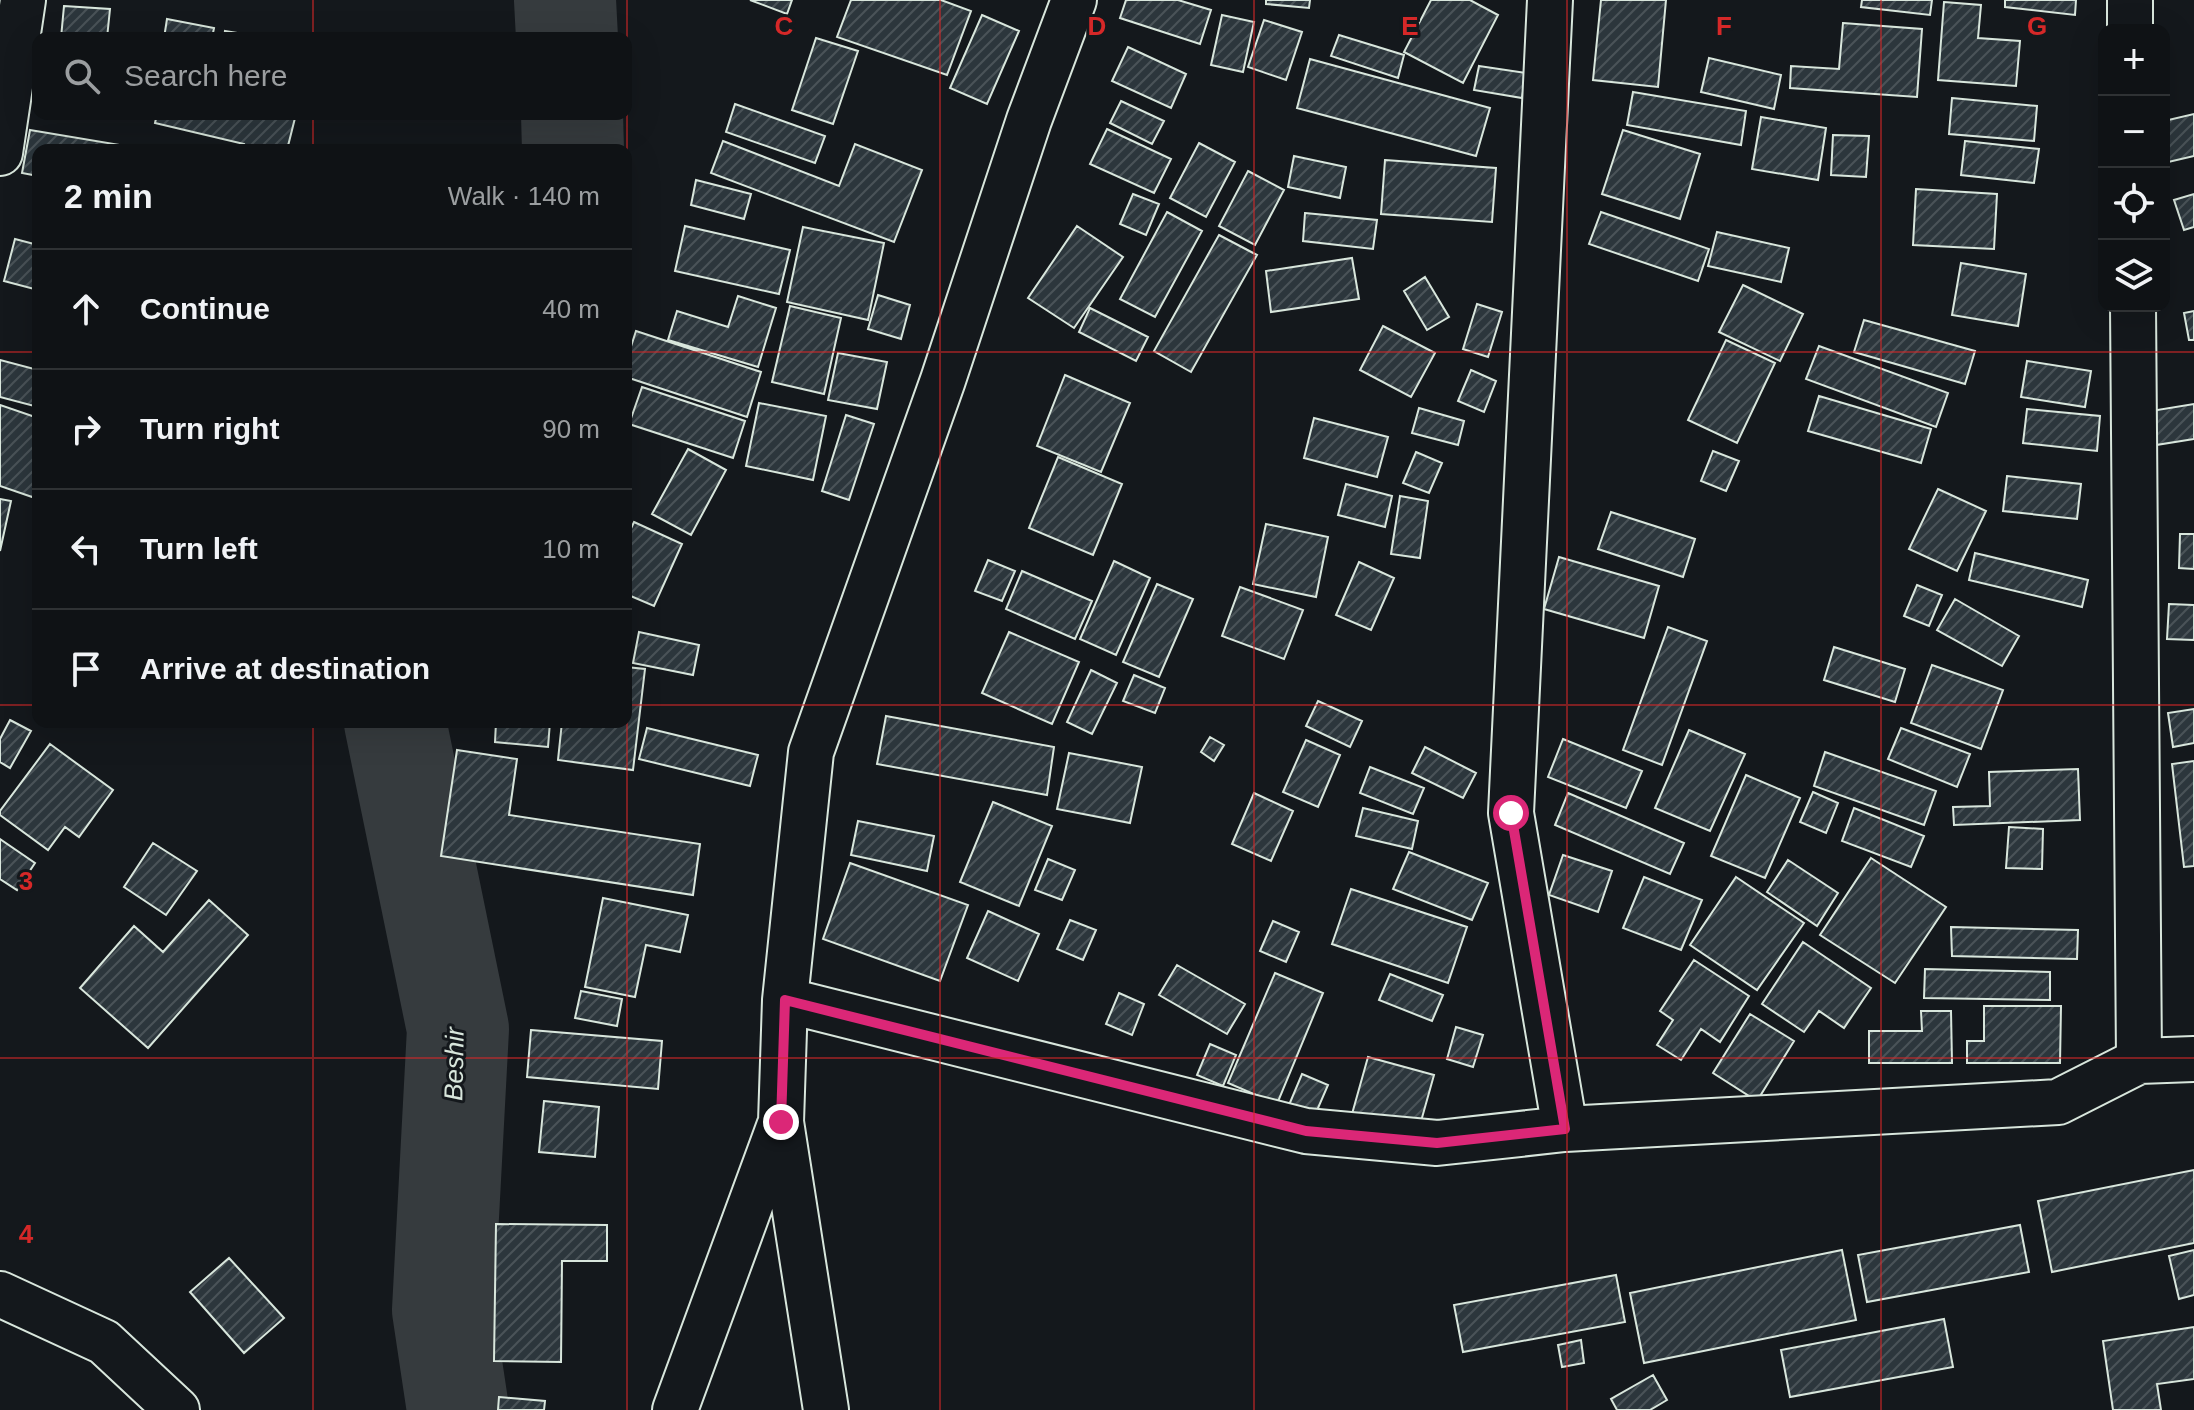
<!DOCTYPE html>
<meta charset="utf-8">
<style>
:root{--surface:#0f1215;--page:#181b1e;--text:#f1f3f6;--muted:#9b9ea0;--line:#2f3234}
body{margin:0;font-family:Arial,sans-serif;background:var(--page);color:var(--text)}
.controls{position:absolute;right:24px;top:24px;display:grid;overflow:hidden;border-radius:16px;box-shadow:0 8px 32px #0002}
.controls button{width:72px;height:72px;display:grid;place-items:center;padding:0;border:0;border-bottom:2px solid var(--line);background:var(--surface);color:var(--text);font:40px sans-serif}
.stop{position:absolute;width:24px;height:24px;margin:-18px;border:6px solid #db2777;border-radius:50%;background:#fff}
.stop.end{background:#db2777;border-color:#fff;box-shadow:0 2px 8px #0008}
.list{margin:0;padding:0;list-style:none}
h2{display:flex;justify-content:space-between;align-items:center;height:104px;margin:0;padding:0 32px;font-size:34px}
h2 small{font-size:26px;font-weight:400;color:var(--muted)}
.list li{display:grid;grid-template-columns:52px 1fr auto;gap:24px;align-items:center;box-sizing:border-box;height:120px;padding:0 32px;border-top:2px solid var(--line)}
.list b{display:block;font-size:30px;white-space:nowrap}
.list em{font-size:26px;font-style:normal;color:var(--muted)}
.icon{flex:none;width:44px;height:44px;fill:none;stroke:currentColor;stroke-width:2;stroke-linecap:round;stroke-linejoin:round}
.map{position:relative;flex:none;width:2194px;height:1410px;overflow:hidden}
.search{position:absolute;background:var(--surface);box-shadow:0 8px 32px #0002;left:32px;top:32px;width:600px;height:88px;display:flex;align-items:center;gap:20px;box-sizing:border-box;padding:0 28px;border-radius:16px;color:var(--muted);font-size:30px}
.panel{position:absolute;background:var(--surface);box-shadow:0 8px 32px #0002;left:32px;top:144px;width:600px;height:584px;border-radius:16px}
.map>svg:first-child{display:block}
</style>
<div class="map">
<svg width="2194" height="1410" viewBox="0 0 2194 1410">
<defs>
<pattern id="building-hatch" width="6" height="6" patternUnits="userSpaceOnUse" patternTransform="scale(2)"><rect width="6" height="6" fill="#2c363c"/><path d="M-1 1l2-2M0 6l6-6M5 7l2-2" fill="none" stroke="#4a5358"/></pattern>
</defs>
<rect width="100%" height="100%" fill="#14181c"/>
<g fill="none" stroke-linecap="round" stroke-linejoin="round">
<path stroke="#363b3e" stroke-width="102" d="M565,0L567,38
M572,114L573,150
M395,722L458,1029L443,1310L458,1410"/>
</g>
<path fill="url(#building-hatch)" stroke="#d8e6dc" stroke-width="2" d="M750,0H792L787,14Z
M851,0H941L971,11L947,75L837,37Z
M1126,0H1178L1211,10L1200,44L1120,18Z
M1266,0H1310L1309,8L1266,4Z
M1431,0H1470L1498,15L1463,83L1404,52Z
M1601,0H1666L1658,87L1593,80Z
M1862,0H1932L1930,15L1861,7Z
M2005,0H2076L2075,15L2005,7Z
M1944,2L1981,5L1978,38L2020,41L2016,86L1938,80Z
M64,6L110,9L107,38H61Z
M982,15L1019,31L987,104L950,88Z
M1222,15L1254,22L1243,72L1211,65Z
M167,19L214,28L212,38H164Z
M1264,20L1302,32L1286,80L1248,67Z
M1843,23L1922,29L1917,97L1790,88L1791,66L1839,69Z
M225,31L268,38H224Z
M1339,35L1404,55L1398,78L1331,56Z
M816,38L858,51L833,124L792,110Z
M1128,47L1186,74L1171,108L1112,81Z
M1709,58L1781,75L1774,109L1701,92Z
M1310,59L1490,108L1476,156L1297,108Z
M1479,66L1526,73L1522,98L1474,90Z
M1633,92L1746,111L1741,145L1627,125Z
M1952,98L2037,106L2034,141L1949,134Z
M1121,101L1164,121L1152,144L1110,123Z
M735,104L825,136L815,163L726,132Z
M157,114H296L287,150H243L244,144L155,123Z
M2194,114V156L2164,163V121Z
M1761,117L1826,128L1818,180L1752,169Z
M1107,129L1171,159L1154,193L1090,164Z
M30,130L138,148V150H38V176L22,173Z
M1623,130L1700,154L1680,219L1602,194Z
M1833,135L1869,136L1866,177L1831,175Z
M723,141L839,186L855,144L922,170L894,242L711,173Z
M1965,141L2039,149L2034,183L1961,175Z
M1199,143L1235,162L1206,217L1170,198Z
M1294,156L1346,167L1340,198L1288,187Z
M1385,160L1496,168L1492,222L1381,214Z
M1248,171L1284,190L1255,245L1219,226Z
M696,180L751,194L744,219L691,205Z
M1916,189L1997,194L1994,249L1913,245Z
M1133,194L1159,204L1146,235L1120,224Z
M2194,194V227L2184,230L2174,200Z
M1167,212L1202,231L1155,317L1120,299Z
M1601,212L1709,249L1698,281L1589,244Z
M1305,213L1377,220L1373,249L1303,241Z
M685,226L790,250L779,294L675,271Z
M1077,226L1123,257L1074,328L1028,298Z
M803,227L884,243L868,320L787,302Z
M1717,232L1789,248L1781,282L1708,266Z
M1219,235L1257,255L1191,372L1154,351Z
M15,239L38,245V290L4,281Z
M1352,258L1359,299L1271,312L1266,271Z
M1961,263L2026,274L2018,326L1952,315Z
M1425,277L1449,317L1427,330L1404,291Z
M1743,285L1803,314L1780,361L1719,332Z
M878,295L910,305L901,339L868,329Z
M738,296L776,308L758,367L668,340L677,311L728,327Z
M1477,304L1502,312L1488,357L1463,349Z
M790,306L841,318L824,394L772,382Z
M1090,308L1148,337L1136,361L1079,332Z
M2194,311V340H2189L2184,313Z
M1864,320L1975,351L1965,384L1854,352Z
M1383,326L1435,353L1411,397L1360,370Z
M636,331L761,372L747,417L626,377V362Z
M1726,340L1775,363L1737,443L1688,420Z
M1819,346L1948,393L1936,427L1806,379Z
M838,353L887,362L877,409L828,400Z
M0,360L38,370V407L0,397Z
M2027,361L2091,371L2085,407L2021,397Z
M1471,370L1496,381L1484,412L1458,401Z
M1065,375L1130,403L1101,472L1037,446Z
M642,387L745,421L733,458L629,424Z
M1819,396L1931,429L1921,463L1808,431Z
M759,403L826,416L813,480L746,466Z
M2194,404V439L2156,445L2151,411Z
M0,405L38,418V499L0,486Z
M1419,408L1464,421L1458,445L1412,433Z
M2027,409L2100,416L2097,451L2023,443Z
M846,415L874,424L849,500L822,491Z
M1314,418L1388,437L1377,477L1304,458Z
M688,449L726,470L691,535L652,514Z
M1713,451L1739,461L1726,491L1701,481Z
M1416,452L1442,463L1429,493L1403,483Z
M1058,457L1122,484L1093,555L1029,528Z
M2007,476L2081,484L2077,519L2003,511Z
M1346,484L1392,496L1385,527L1338,515Z
M1938,489L1986,511L1957,571L1909,549Z
M1400,496L1428,501L1420,558L1391,554Z
M0,499L11,501L0,551Z
M1611,512L1695,539L1683,577L1598,549Z
M634,522L682,544L654,606L626,594V539Z
M1266,524L1328,537L1316,597L1253,584Z
M2180,534H2194V569L2179,568Z
M1975,553L2088,580L2082,607L1969,580Z
M1559,557L1659,586L1644,638L1544,609Z
M988,560L1015,571L1002,601L975,591Z
M1114,561L1150,578L1116,655L1080,639Z
M1359,562L1394,578L1371,630L1336,615Z
M1022,571L1092,601L1075,639L1006,609Z
M1157,584L1193,599L1159,677L1123,662Z
M1917,585L1942,595L1929,626L1904,616Z
M1240,587L1303,610L1284,659L1222,636Z
M1955,599L2019,636L2002,666L1937,630Z
M2169,604L2194,605V640L2167,639Z
M1668,627L1707,641L1662,765L1623,750Z
M639,632L699,645L693,675L633,663Z
M1009,632L1079,662L1052,724L982,693Z
M1834,647L1905,669L1895,702L1824,680Z
M1932,665L2003,690L1981,749L1911,723Z
M626,667L645,669L633,770L558,760L562,722H626Z
M1091,670L1117,683L1092,734L1067,722Z
M1134,675L1165,688L1155,713L1123,701Z
M1318,701L1362,721L1350,747L1306,726Z
M2194,709V743L2173,747L2168,713Z
M886,716L1054,747L1047,795L877,764Z
M10,720L31,731L10,768L0,762V739Z
M496,722H550L548,747L495,742Z
M647,728L758,755L750,786L639,759Z
M1901,728L1970,754L1957,787L1888,759Z
M1689,730L1745,754L1710,831L1655,808Z
M1210,737L1224,745L1214,761L1201,752Z
M1563,739L1642,771L1626,808L1548,777Z
M1306,740L1340,755L1318,807L1283,792Z
M50,744L113,790L79,837L65,827L48,850L0,815V811Z
M1425,747L1476,773L1463,798L1412,773Z
M457,750L517,759L509,815L700,844L693,895L441,856Z
M1825,752L1936,791L1924,825L1814,786Z
M1069,753L1142,767L1130,823L1057,809Z
M2194,761V866L2184,867L2172,764Z
M1370,767L1424,788L1413,814L1360,793Z
M2078,769L2080,820L1954,825L1953,807L1990,806L1989,772Z
M1746,775L1800,798L1765,878L1711,856Z
M1813,792L1838,803L1826,833L1800,822Z
M1254,793L1293,811L1271,861L1232,844Z
M1568,793L1684,843L1670,874L1555,825Z
M993,802L1052,826L1019,906L960,882Z
M1363,808L1418,821L1412,849L1356,836Z
M1854,808L1924,836L1911,867L1842,841Z
M858,821L934,836L927,871L851,855Z
M2009,827L2043,829L2042,869L2006,868Z
M0,839L35,863L17,890L0,879Z
M153,843L197,871L166,915L124,887Z
M1409,852L1488,883L1472,920L1393,889Z
M1563,855L1612,871L1598,912L1549,895Z
M1871,858L1946,907L1895,983L1820,935Z
M1048,859L1075,870L1062,900L1035,890Z
M1788,860L1838,893L1817,926L1767,892Z
M850,863L968,905L940,981L823,939Z
M1644,877L1702,900L1681,950L1623,928Z
M1736,877L1804,923L1757,990L1690,945Z
M1351,889L1467,927L1448,983L1332,944Z
M603,898L688,915L680,952L646,945L635,997L585,987Z
M209,900L248,935L148,1048L80,988L134,926L163,952Z
M988,911L1039,934L1018,981L967,958Z
M1070,920L1096,930L1083,960L1057,949Z
M1273,921L1299,932L1286,962L1260,951Z
M1951,927L2078,930L2077,959L1952,956Z
M1803,942L1871,988L1844,1028L1819,1011L1804,1032L1762,1004Z
M1694,960L1749,996L1720,1042L1701,1029L1681,1060L1657,1045L1673,1020L1660,1011Z
M1177,965L1245,1004L1227,1034L1159,995Z
M1925,969L2050,972V1000L1924,998Z
M1275,973L1323,993L1277,1104L1228,1083Z
M1390,974L1443,995L1432,1021L1379,1000Z
M581,991L622,999L617,1026L575,1018Z
M1119,993L1144,1004L1132,1035L1106,1024Z
M1984,1006H2061L2060,1063H1967V1041H1984Z
M1921,1011H1951L1952,1063H1869V1031H1922Z
M1750,1014L1794,1041L1757,1101L1713,1073Z
M1456,1027L1483,1035L1473,1067L1447,1059Z
M531,1030L662,1041L658,1089L527,1077Z
M1210,1044L1236,1055L1223,1086L1197,1075Z
M1368,1057L1434,1075L1418,1132L1352,1114Z
M1302,1074L1328,1085L1315,1115L1289,1105Z
M544,1101L599,1107L595,1157L539,1152Z
M2194,1170V1243L2052,1272L2038,1201Z
M496,1224L607,1225V1261H562L561,1362L494,1361Z
M2020,1225L2029,1272L1867,1302L1858,1255Z
M1842,1250L1856,1320L1644,1363L1630,1293Z
M2194,1250V1295L2179,1299L2169,1256Z
M229,1258L284,1318L244,1353L190,1292Z
M1616,1275L1625,1322L1463,1352L1454,1305Z
M1944,1319L1953,1367L1790,1397L1781,1350Z
M2194,1327V1379L2157,1384L2161,1410H2113L2103,1341Z
M1581,1340L1584,1363L1562,1367L1558,1345Z
M1653,1375L1667,1400L1650,1410H1617L1611,1399Z
M499,1397L545,1401L544,1410H498Z"/>
<g fill="none" stroke-linecap="round" stroke-linejoin="round">
<defs>
<path id="minor" d="M1550,0L1511,813L1565,1129
M2130,0V30
M0,153L23,0
M2133,306L2139,1061
M785,1000L1306,1131L1437,1143L1565,1129L2058,1102L2139,1061L2194,1059
M0,1294L104,1342L177,1410
M675,1410L779,1127
M826,1410L781,1122L785,1000L811,752L943,380L1029,120L1074,0"/>
</defs>
<use href="#minor" stroke="#d8e6dc" stroke-width="48"/>
<use href="#minor" stroke="#14181c" stroke-width="44"/>
</g>
<g fill="none" stroke-linecap="round" stroke-linejoin="round">
<path stroke="#db2777" stroke-width="10" d="M781,1122L785,1000L1306,1131L1437,1143L1565,1129L1511,813"/>
</g>
<path fill="none" stroke="#d62828" stroke-width="2" stroke-opacity="0.55" d="M313,0V38M627,0V1410M940,0V1410M1254,0V1410M1567,0V1410M1881,0V1410M313,114V150M0,352H38M626,352H2194M0,705H38M626,705H2194M313,722V1410M0,1058H2194"/>
<g text-anchor="middle" stroke-width="6" stroke-linejoin="round" paint-order="stroke">
<g font-size="26" font-style="italic" fill="#d8e6dc" stroke="#14181c">
<text transform="translate(454 1064) rotate(-89)" y="9">Beshir</text>
</g>
</g>
<g font-size="26" text-anchor="middle" font-weight="bold" fill="#d62828" stroke="#14181c" stroke-width="6" stroke-linejoin="round" paint-order="stroke">
<text x="784" y="35">C</text>
<text x="1097" y="35">D</text>
<text x="1410" y="35">E</text>
<text x="1724" y="35">F</text>
<text x="2037" y="35">G</text>
<text x="26" y="890">3</text>
<text x="26" y="1243">4</text>
</g>
</svg>
<div class="controls">
<button>+</button>
<button>−</button>
<button><svg class="icon" aria-label="locate" viewBox="0 0 24 24"><circle cx="12" cy="12" r="6"/><path d="M12 2v4M12 18v4M2 12h4M18 12h4"/></svg></button>
<button><svg class="icon" aria-label="layers" viewBox="0 0 24 24"><path d="M12 4l9 5-9 5-9-5zM3 14l9 5 9-5"/></svg></button>
</div>
<div class="stop" style="left:1511px;top:813px"></div>
<div class="stop end" style="left:781px;top:1122px"></div>
<div class="search"><svg class="icon" aria-label="search" viewBox="0 0 24 24"><circle cx="10" cy="10" r="6"/><path d="M15 15l6 6"/></svg>Search here</div>
<section class="panel">
<h2>2 min<small>Walk · 140 m</small></h2>
<ul class="list">
<li><svg class="icon" aria-label="ahead" viewBox="0 0 24 24"><path d="M12 20V5M6 11l6-6 6 6"/></svg><div><b>Continue</b></div><em>40 m</em></li>
<li><svg class="icon" aria-label="right" viewBox="0 0 24 24"><path d="M7 20v-9h11M14 6l5 5-5 5"/></svg><div><b>Turn right</b></div><em>90 m</em></li>
<li><svg class="icon" aria-label="left" viewBox="0 0 24 24"><path d="M17 20v-9H6M10 6l-5 5 5 5"/></svg><div><b>Turn left</b></div><em>10 m</em></li>
<li><svg class="icon" aria-label="arrive" viewBox="0 0 24 24"><path d="M6 21V4h12l-3 4 3 4H6"/></svg><div><b>Arrive at destination</b></div></li>
</ul>
</section>
</div>
